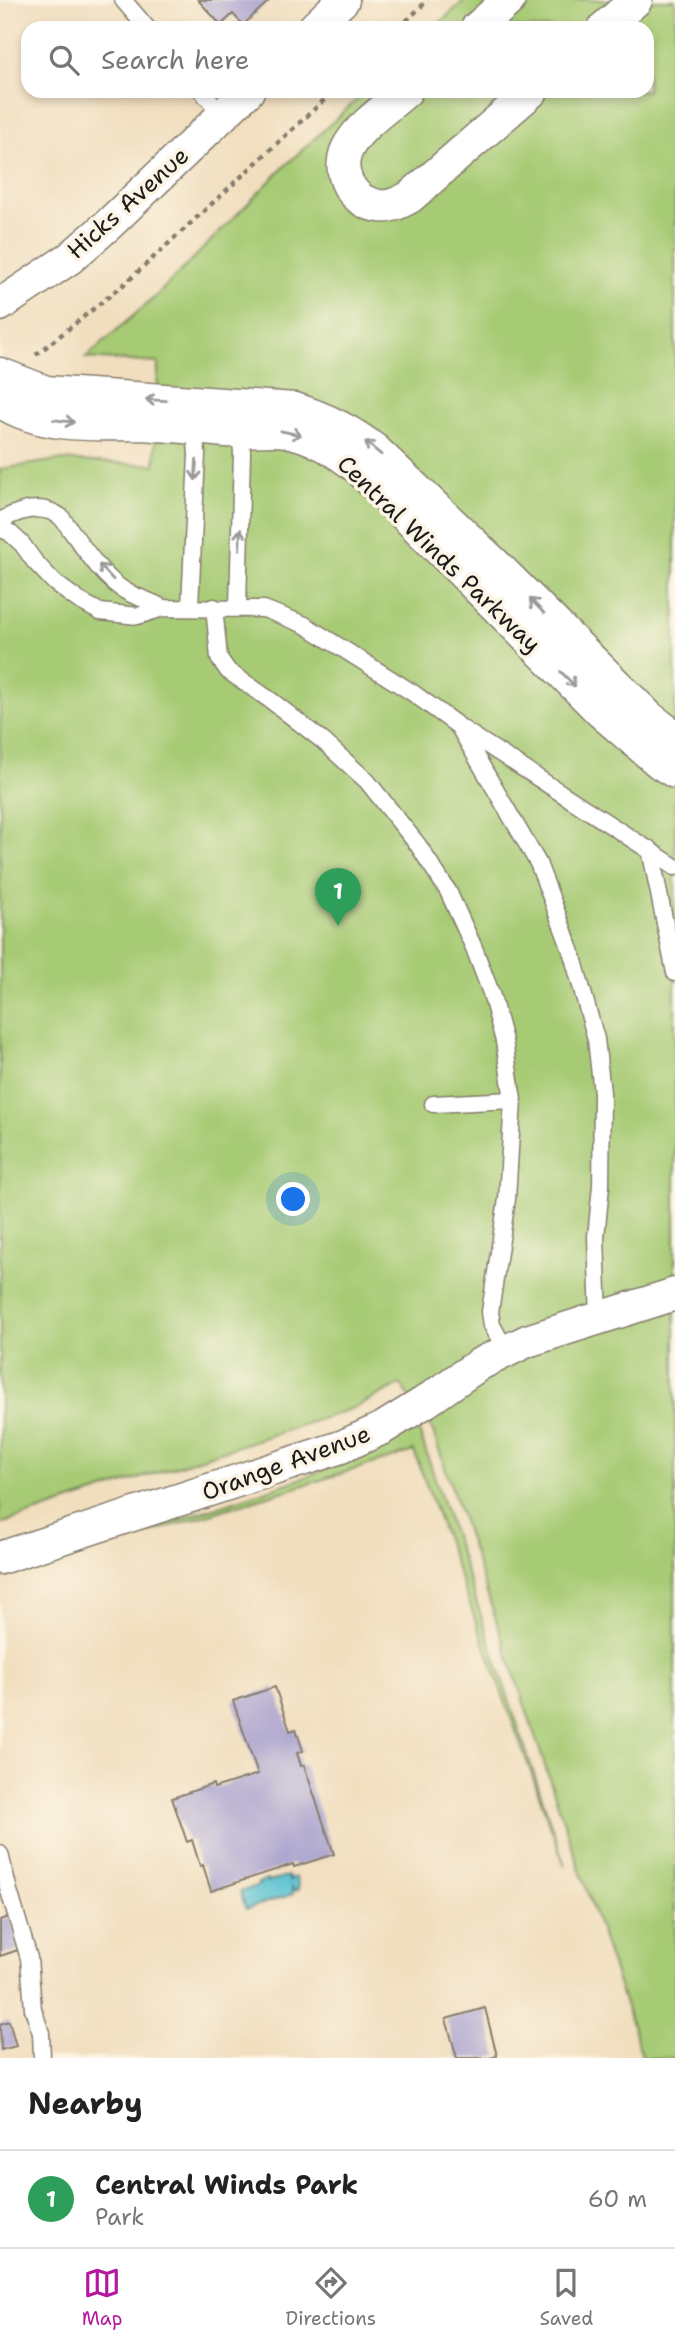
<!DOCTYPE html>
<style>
:root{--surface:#fff;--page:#f2f2f2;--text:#222;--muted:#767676;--line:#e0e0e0;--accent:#b5179e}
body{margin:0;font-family:"Shantell Sans",sans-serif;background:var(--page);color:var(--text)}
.you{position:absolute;left:294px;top:1200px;width:24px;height:24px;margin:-18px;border:5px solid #fff;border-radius:50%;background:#1a73e8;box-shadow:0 0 0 10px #1a73e833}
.badge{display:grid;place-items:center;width:46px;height:46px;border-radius:50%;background:var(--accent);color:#fff;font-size:23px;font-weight:700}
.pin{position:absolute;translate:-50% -58px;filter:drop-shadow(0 2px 4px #0008)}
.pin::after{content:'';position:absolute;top:37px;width:24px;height:21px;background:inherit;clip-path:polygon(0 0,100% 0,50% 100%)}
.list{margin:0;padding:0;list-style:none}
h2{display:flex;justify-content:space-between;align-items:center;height:91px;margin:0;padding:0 28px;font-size:30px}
h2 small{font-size:23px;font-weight:400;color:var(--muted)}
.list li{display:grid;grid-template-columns:46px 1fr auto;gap:21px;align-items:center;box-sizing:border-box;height:98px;padding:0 28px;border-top:2px solid var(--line)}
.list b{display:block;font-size:26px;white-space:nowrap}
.list p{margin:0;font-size:23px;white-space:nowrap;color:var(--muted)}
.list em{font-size:23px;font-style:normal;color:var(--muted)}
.icon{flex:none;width:38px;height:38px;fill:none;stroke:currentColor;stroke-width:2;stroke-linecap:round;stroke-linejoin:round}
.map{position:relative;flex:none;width:675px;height:2058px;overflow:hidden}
.search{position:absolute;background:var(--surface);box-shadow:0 4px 10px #0003;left:21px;right:21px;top:21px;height:77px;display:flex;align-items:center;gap:18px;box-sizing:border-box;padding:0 24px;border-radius:21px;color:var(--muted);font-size:26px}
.sheet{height:189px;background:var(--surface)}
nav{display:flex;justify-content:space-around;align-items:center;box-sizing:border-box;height:98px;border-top:2px solid var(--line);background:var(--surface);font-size:19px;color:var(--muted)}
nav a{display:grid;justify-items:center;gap:4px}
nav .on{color:var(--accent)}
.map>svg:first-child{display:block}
</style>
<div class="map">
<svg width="675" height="2058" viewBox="0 0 675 2058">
<rect width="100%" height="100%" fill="#fcf5e5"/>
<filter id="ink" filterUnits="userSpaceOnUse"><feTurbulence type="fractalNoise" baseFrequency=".0143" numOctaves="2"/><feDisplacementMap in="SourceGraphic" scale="14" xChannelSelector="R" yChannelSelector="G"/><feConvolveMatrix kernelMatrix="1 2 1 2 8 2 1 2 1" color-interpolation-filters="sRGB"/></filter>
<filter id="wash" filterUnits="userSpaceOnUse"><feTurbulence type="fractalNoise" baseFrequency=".00686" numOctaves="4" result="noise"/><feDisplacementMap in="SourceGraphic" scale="28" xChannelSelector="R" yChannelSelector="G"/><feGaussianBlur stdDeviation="1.57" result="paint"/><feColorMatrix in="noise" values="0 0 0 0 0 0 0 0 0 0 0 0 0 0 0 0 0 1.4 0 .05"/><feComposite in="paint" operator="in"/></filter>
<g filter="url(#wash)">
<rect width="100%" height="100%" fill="#f1debe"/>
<path fill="#a7cb74" stroke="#627448" stroke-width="2" d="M465,0H675V2058H643L432,1429L400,1384L354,1408L0,1524V469L58,460L155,465L158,363L85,358L156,296L285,166L366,91H647V28H434Z
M415,1428L420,1434L565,1866L414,1451L0,1579V1576C86,1548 173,1522 259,1493C313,1474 366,1458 415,1428Z"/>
<path fill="#56c1d1" stroke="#396e76" stroke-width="2" d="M288,1876L290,1883V1879L296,1877L299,1890L295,1891L292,1888L293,1894L246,1909L240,1892L259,1885L258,1883L267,1880L268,1882Z"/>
<g id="blocks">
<path fill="#aca4cf" d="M198,0H270L243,25L233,14L221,25Z
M275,1687L290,1731L296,1729L303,1751L297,1753L301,1766L304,1765L334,1854L294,1867L293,1864L211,1891L203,1865L200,1866L192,1840L187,1842L172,1798L213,1784L214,1788L258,1774L233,1701Z
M10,1916L21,1949L0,1956V1920Z
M485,2008L497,2056L490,2058H457L446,2019Z
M9,2021L16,2046L1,2050L0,2024Z"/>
</g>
</g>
<g filter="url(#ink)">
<use href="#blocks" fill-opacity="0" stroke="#867d6d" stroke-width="2"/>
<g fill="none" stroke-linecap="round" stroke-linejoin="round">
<defs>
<path id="service" d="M123,0L147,28
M202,91L223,116
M0,521C19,510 42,503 61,517C78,539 102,579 127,592C139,598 151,601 163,608
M0,529L9,532L22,544L35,562L55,583L78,600L100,612L138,616L163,608L264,609L305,625L413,693L461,728L675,867
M190,607L197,454L194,422
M214,607L219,658L228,671L273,702L323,741L367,781L418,845L448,891L474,948L491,993L504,1041L513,1100L507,1199L490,1312L492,1325L506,1351
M238,607L242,453L240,428
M460,729L538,863L571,950L596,1039L602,1093L601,1186L596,1237L599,1318
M650,849L675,973
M433,1104L513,1100
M0,1854L9,1891L29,1958L33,2009L41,2033L42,2058"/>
<path id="minor" d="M314,28L343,0
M477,28L509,0
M604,28L636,0
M406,91C388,107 363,123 350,144C334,168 349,202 379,206C390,208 401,202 410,197L532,91
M0,305L70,258L108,225L248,91
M0,374L46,392L295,409C324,418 351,431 375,450L496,565L649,717L675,737
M0,401C37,426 86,425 129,424C162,424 193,428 225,431C242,432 257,430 273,430C305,430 336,450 359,469L601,712L660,763L675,772
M0,1558L341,1447L383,1428L425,1402L480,1364L527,1341L675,1294"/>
</defs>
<use href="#service" stroke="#867d6d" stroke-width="19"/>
<use href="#minor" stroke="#867d6d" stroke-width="35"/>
<path stroke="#867d6d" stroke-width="4.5" stroke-dasharray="5 5" stroke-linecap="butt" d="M399,28L428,0
M36,355L128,281L334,91"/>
<use href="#service" stroke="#fff" stroke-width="16"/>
<use href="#minor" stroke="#fff" stroke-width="32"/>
</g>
<defs><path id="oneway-shaft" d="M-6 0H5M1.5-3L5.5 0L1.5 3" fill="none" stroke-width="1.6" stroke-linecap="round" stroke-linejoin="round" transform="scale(1.75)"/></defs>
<g stroke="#999">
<use href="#oneway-shaft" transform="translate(156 400) rotate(-177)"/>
<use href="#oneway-shaft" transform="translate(64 421) rotate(7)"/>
<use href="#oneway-shaft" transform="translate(291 433) rotate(12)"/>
<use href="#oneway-shaft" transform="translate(373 448) rotate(-140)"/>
<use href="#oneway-shaft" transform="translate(196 470) rotate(93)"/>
<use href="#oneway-shaft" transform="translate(240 539) rotate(-88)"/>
<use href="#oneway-shaft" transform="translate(106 572) rotate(-133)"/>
<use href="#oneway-shaft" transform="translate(537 606) rotate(-135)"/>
<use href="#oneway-shaft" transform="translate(568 679) rotate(45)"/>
</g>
</g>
<g text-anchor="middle" stroke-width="7" stroke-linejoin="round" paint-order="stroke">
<g font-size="24" fill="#1c1c1c" stroke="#fcf5e5">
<text transform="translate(128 203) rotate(-42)" y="8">Hicks Avenue</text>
<text transform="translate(439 554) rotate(44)" y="8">Central Winds Parkway</text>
<text transform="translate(286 1463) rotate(-20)" y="8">Orange Avenue</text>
</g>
</g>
</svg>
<div class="you"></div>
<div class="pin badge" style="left:338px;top:926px;background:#2e9e5b">1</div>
<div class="search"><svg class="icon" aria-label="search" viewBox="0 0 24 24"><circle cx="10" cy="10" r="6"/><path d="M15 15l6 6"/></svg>Search here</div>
</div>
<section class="sheet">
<h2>Nearby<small></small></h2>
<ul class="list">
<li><span class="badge" style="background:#2e9e5b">1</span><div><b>Central Winds Park</b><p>Park</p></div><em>60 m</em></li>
</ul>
</section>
<nav>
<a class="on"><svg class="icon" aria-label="map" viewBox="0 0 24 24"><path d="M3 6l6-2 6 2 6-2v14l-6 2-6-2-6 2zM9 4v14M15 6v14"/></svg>Map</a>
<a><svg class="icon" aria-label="directions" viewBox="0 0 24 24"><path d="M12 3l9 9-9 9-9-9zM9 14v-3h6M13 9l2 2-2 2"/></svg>Directions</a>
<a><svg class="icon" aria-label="saved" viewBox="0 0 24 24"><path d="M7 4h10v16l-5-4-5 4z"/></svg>Saved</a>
</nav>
